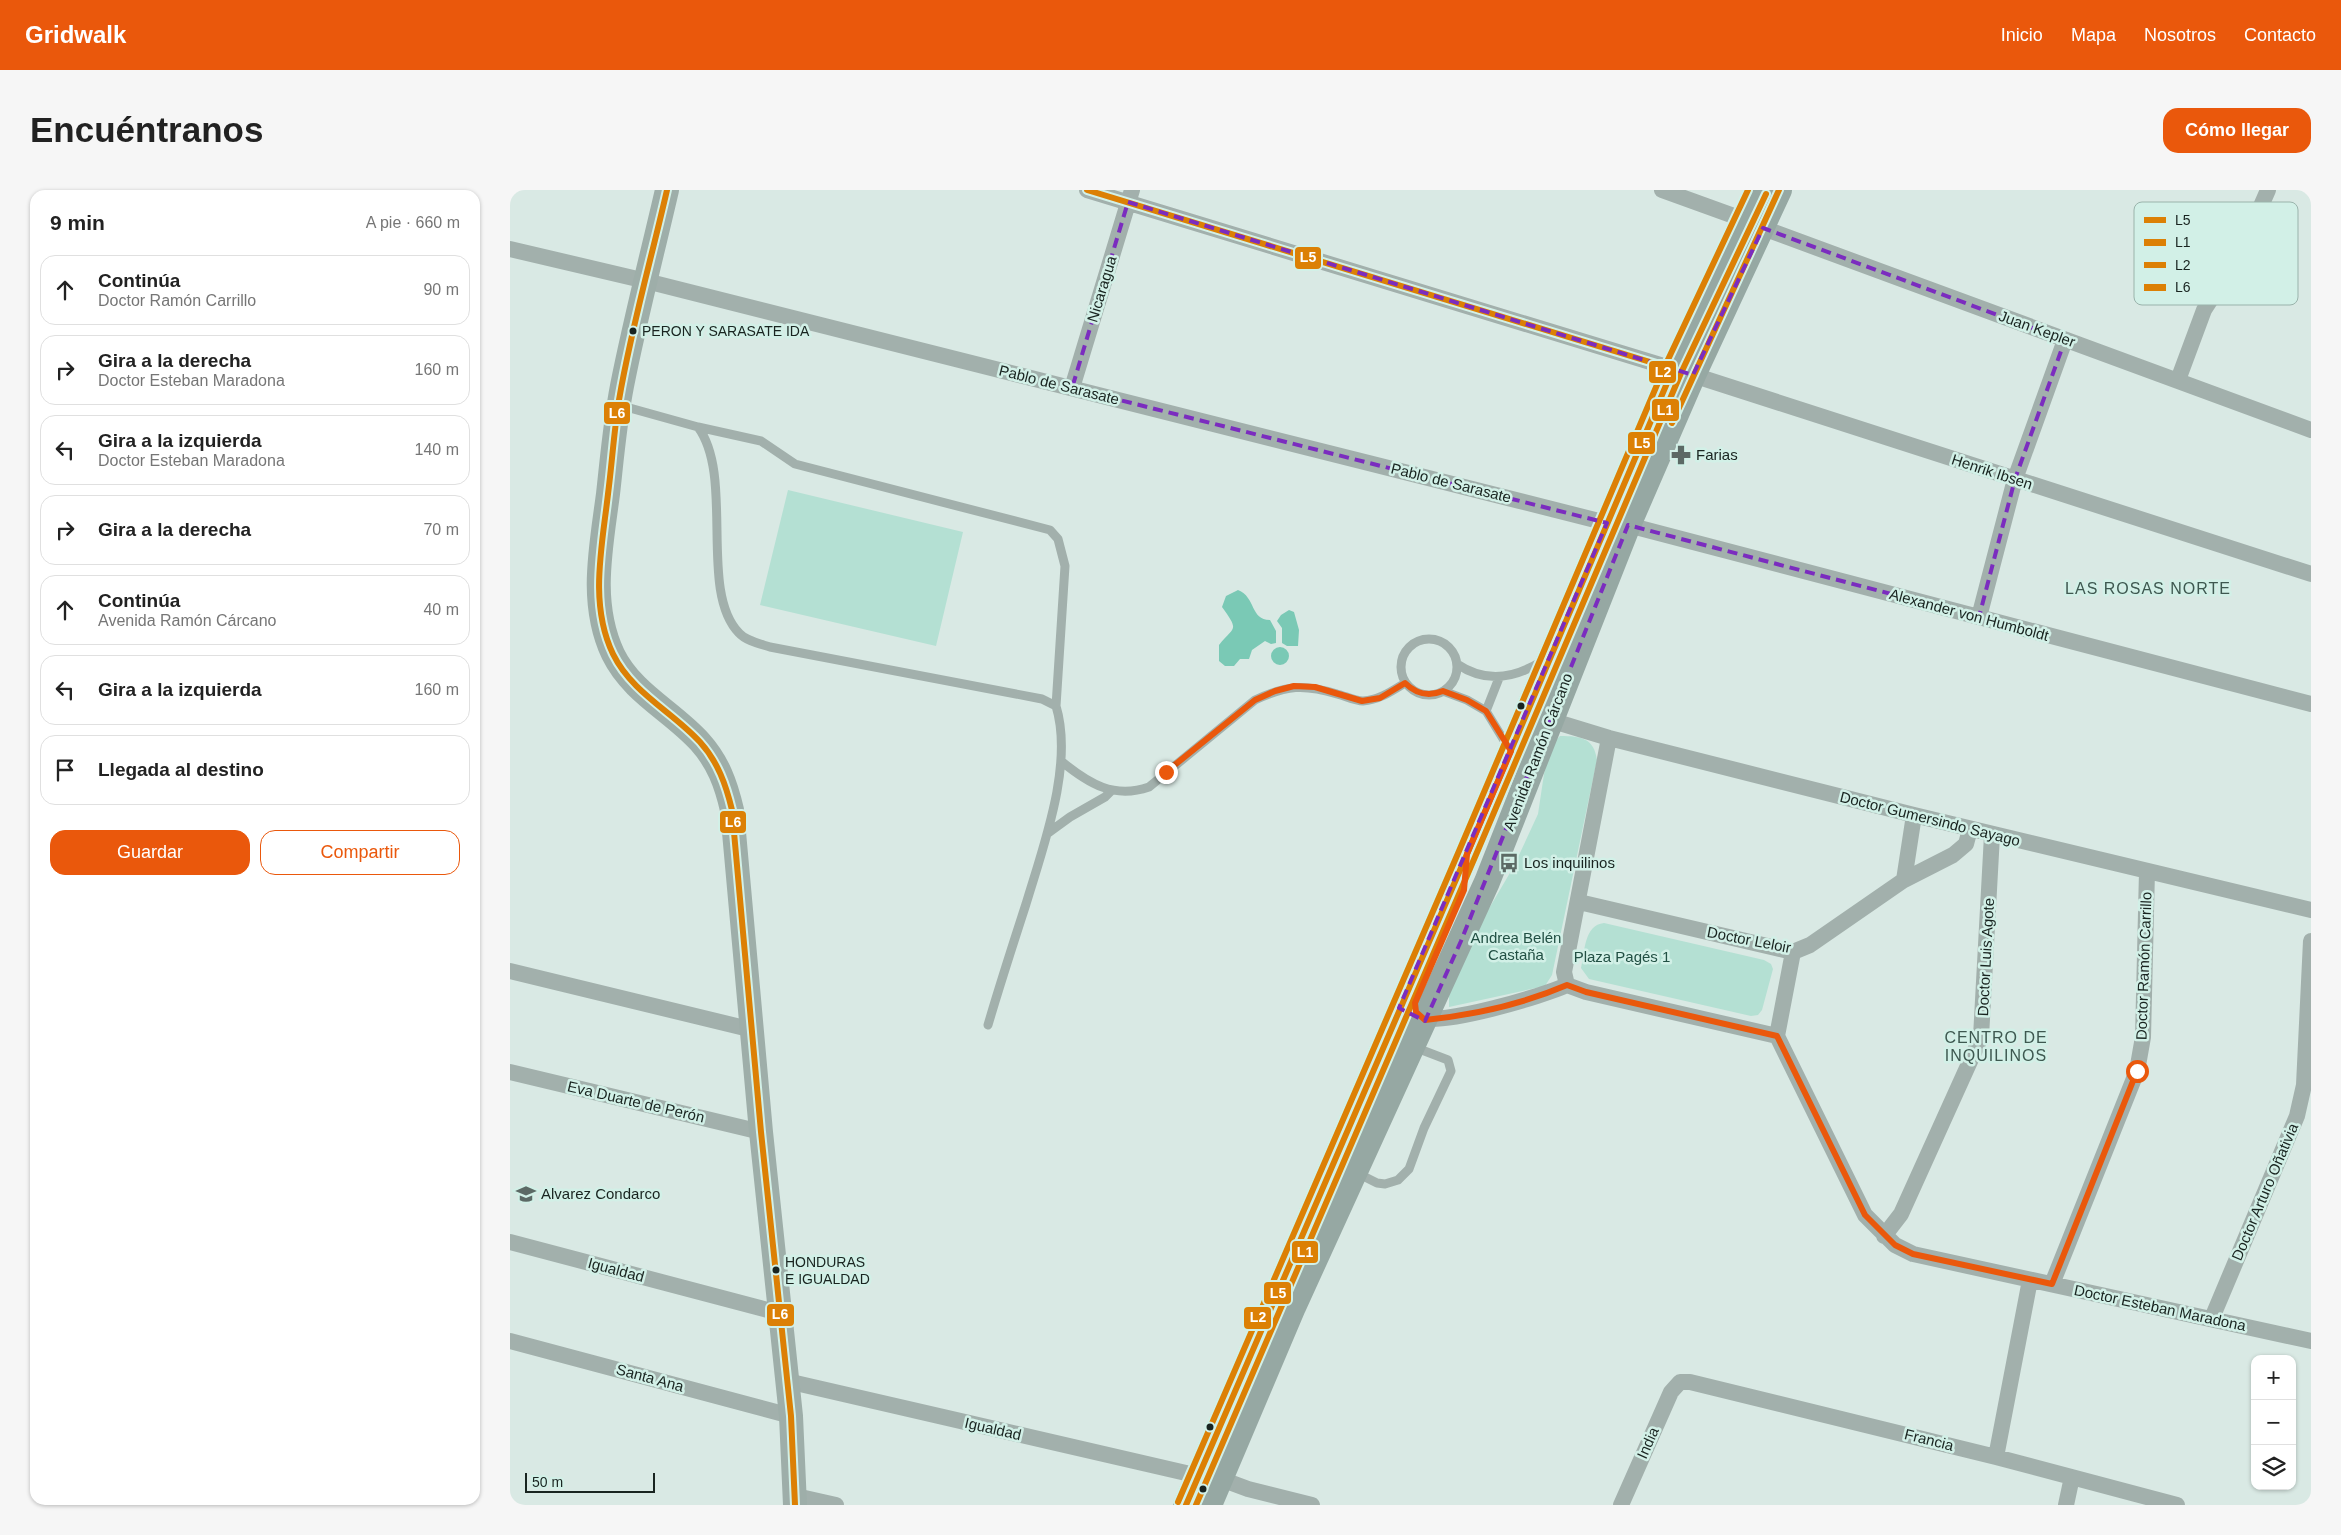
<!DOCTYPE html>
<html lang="es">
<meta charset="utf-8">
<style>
:root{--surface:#fff;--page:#f6f6f6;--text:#222;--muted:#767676;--line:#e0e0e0;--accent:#ea580c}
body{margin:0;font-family:Helvetica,sans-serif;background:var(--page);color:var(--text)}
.controls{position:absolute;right:15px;bottom:15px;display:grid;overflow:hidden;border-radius:10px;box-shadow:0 1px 4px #0004}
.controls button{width:45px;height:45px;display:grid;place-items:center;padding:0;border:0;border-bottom:1px solid var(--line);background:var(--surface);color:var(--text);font:25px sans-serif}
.scale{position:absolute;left:15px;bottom:12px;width:130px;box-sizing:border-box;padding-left:5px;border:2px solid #192420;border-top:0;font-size:14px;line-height:18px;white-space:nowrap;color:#192420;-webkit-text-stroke:4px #d2f0e7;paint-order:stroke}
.stop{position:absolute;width:15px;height:15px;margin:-11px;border:4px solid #ea580c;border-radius:50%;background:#fff}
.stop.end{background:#ea580c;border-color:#fff;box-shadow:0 1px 5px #0008}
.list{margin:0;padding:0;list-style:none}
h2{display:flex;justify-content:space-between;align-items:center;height:65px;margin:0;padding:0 20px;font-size:21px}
h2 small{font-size:16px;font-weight:400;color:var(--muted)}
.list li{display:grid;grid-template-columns:32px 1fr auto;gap:15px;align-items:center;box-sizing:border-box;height:70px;margin:0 10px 10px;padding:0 10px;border:1px solid var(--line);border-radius:15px}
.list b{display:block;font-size:19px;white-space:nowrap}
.list p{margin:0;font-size:16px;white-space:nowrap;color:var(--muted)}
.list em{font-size:16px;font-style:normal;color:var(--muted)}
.actions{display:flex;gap:10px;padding:15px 20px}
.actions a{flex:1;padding:11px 0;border:1px solid var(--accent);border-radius:15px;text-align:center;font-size:18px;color:var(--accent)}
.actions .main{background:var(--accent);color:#fff}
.icon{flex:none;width:28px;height:28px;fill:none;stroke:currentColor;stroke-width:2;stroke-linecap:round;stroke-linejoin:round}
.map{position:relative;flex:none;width:1801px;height:1315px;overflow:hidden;border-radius:15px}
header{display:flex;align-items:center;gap:30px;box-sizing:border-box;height:70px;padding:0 25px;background:var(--accent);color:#fff}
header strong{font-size:24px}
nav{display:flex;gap:28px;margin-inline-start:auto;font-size:18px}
.intro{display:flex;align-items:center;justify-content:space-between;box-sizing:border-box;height:120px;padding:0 30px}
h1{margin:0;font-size:35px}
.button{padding:12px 22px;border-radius:15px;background:var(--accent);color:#fff;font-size:18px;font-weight:700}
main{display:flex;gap:30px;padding:0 30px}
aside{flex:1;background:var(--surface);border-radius:15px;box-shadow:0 1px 4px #0004}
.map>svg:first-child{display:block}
</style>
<header>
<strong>Gridwalk</strong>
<nav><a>Inicio</a><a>Mapa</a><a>Nosotros</a><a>Contacto</a></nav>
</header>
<div class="intro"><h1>Encuéntranos</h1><a class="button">Cómo llegar</a></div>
<main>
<aside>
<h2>9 min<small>A pie · 660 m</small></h2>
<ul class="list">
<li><svg class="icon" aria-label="ahead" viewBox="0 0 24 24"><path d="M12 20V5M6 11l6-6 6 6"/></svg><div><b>Continúa</b><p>Doctor Ramón Carrillo</p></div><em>90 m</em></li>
<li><svg class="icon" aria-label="right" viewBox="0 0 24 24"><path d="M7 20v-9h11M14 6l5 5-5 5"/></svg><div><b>Gira a la derecha</b><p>Doctor Esteban Maradona</p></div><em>160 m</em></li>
<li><svg class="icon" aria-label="left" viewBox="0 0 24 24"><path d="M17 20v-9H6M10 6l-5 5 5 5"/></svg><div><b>Gira a la izquierda</b><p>Doctor Esteban Maradona</p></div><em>140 m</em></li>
<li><svg class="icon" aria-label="right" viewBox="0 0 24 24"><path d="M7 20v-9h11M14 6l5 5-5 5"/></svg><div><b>Gira a la derecha</b></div><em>70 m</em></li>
<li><svg class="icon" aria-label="ahead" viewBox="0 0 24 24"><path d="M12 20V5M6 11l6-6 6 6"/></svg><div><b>Continúa</b><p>Avenida Ramón Cárcano</p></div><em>40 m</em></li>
<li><svg class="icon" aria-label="left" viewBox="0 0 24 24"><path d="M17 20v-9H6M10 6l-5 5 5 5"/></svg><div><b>Gira a la izquierda</b></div><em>160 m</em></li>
<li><svg class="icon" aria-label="arrive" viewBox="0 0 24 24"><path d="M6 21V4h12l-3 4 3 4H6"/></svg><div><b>Llegada al destino</b></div></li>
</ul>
<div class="actions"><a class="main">Guardar</a><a>Compartir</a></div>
</aside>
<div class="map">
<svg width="1801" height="1315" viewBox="0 0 1801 1315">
<rect width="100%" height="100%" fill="#d9e9e4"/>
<path fill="#b4e0d3" d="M278,300L453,342L426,456L250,415Z
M1050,546C1071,546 1084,548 1087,570L1042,785L1035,796L939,817V798L974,727L1004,676L1028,624L1034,584L1042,554Z
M1094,733L1254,770L1261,774L1263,779L1252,820L1248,825L1241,826L1079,789L1071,778C1075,761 1074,735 1094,733Z"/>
<path fill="#7ac9b5" d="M728,400C746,407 740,430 760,430L766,441V453L761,454L755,451L742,460L739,469H730L724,476H715L709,471V455C724,436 730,442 712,417L716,406Z
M779,420L784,422L789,440L788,456H777L772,453V438L767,431L771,425Z
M761 466a9 9 0 1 1 18 0a9 9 0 1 1-18 0Z"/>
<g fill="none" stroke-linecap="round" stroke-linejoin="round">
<path stroke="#a2b0ac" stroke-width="9" d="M109,215L188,237C225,287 188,401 229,443C236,451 251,454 260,457L532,509L546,516C564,575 533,657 516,714C503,754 490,794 478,835
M188,237L251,251L285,274L540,340L548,349L555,376L546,516
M891 477a28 28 0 1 1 56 0a28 28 0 1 1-56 0Z
M947,474C975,493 1004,489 1032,471
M933,501L957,510L976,521L998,557
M976,521L989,488
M551,571C579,594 604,609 639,597L745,510C777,495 794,494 827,504C835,506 845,511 853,511C869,510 882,501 895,493
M538,643L560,627L595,607L602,600
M847,983L867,993L875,994L888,990L899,979L914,938L941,881L938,870L904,857"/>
<path stroke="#a2b0ac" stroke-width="16" d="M577,0L1183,185L1801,384
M1152,0L1235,30
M1253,38L1801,240
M0,59L136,91L1097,333
M1668,190L1694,120L1730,64L1758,0
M562,198L622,0
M1118,335L1801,514
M1469,427L1505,289L1555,150
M1040,530L1099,548L1404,625L1801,720
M1394,690L1404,625
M1069,712L1283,762L1300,755L1394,690L1443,665L1456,654L1460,639
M1283,762L1267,846L1355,1025L1385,1055L1403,1064L1801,1151
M0,781L243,840
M1057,795L1054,782L1099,548
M908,827C929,837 1033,806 1057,795L1076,802L1267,846
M0,882L251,942
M1374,1046L1391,1024L1471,847L1482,645
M0,1052L269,1123
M1542,1094L1627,881L1633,847L1637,681
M1702,1128L1787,926L1794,895L1801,751
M0,1151L281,1226
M277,1191L689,1286
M1486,1267L1520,1090
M711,1289L738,1299L802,1315
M286,1306L326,1315
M1111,1315L1161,1202L1170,1192H1180L1486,1267L1667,1315
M1556,1315L1562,1287"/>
<path stroke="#9eaea9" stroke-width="24" d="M157,0C142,65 125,130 112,196C105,232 102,268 98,304C91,358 79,413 103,464C122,503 162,521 190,552C208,572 216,594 222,620L251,942L281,1226L285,1315"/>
<path stroke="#96a8a3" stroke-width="26" d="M676,1315L957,664L1163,179L1248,0
M699,1315L783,1117L977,692L1118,335L1183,185L1269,0"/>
<defs>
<path id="bus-1" d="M577,0L1163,179L957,664L676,1315
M1162,233L1269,0"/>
<path id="bus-2" d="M686,1315L965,667L1171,183L1256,4"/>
<path id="bus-3" d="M668,1312L949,661L1155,176L1238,0"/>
<path id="bus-4" d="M157,0C141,70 121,139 109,210C104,241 102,273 98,304C92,357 79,414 103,464C122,503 163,522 190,552C208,572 216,595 222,620L251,942L281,1226L285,1315"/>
</defs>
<use href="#bus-1" stroke="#d2f0e7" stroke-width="10"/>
<use href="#bus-2" stroke="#d2f0e7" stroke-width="10"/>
<use href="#bus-3" stroke="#d2f0e7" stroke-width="10"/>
<use href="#bus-4" stroke="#d2f0e7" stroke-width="10"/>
<use href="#bus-1" stroke="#dc8005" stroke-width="6"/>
<use href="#bus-2" stroke="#dc8005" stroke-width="6"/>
<use href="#bus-3" stroke="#dc8005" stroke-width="6"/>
<use href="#bus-4" stroke="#dc8005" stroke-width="6"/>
</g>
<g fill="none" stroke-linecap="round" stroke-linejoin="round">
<path stroke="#ea580c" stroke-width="6" d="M656,582L745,510L765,501L784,496L805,497L852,511L870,508L895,493C906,504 918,507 933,501L957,510L976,521L1001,561L957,664L954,700L905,813L906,822L915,830C962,825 1013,814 1057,795L1076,802L1267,846L1355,1025L1385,1055L1403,1064L1542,1094L1627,881"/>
</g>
<path fill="none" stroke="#7b2cbf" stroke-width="4" stroke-dasharray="10 6" stroke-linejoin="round" d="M618,12L1183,185L1253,38L1555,150L1505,289L1469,427L1118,335L951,751L915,831L889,818L1097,333L562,198Z"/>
<defs>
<symbol id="pharmacy-bare" viewBox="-9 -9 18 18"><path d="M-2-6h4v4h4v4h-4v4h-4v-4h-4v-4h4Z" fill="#5c6965" stroke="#d2f0e7" stroke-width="2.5" paint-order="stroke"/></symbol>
<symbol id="bus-bare" viewBox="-9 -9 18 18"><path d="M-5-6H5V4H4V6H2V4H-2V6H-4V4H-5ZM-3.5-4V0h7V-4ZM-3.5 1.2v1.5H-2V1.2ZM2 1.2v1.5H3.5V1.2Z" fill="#5c6965" stroke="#d2f0e7" stroke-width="2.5" paint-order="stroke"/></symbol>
<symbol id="school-bare" viewBox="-9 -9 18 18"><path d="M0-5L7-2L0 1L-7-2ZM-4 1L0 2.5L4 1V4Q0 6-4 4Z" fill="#5c6965" stroke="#d2f0e7" stroke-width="2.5" paint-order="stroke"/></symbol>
</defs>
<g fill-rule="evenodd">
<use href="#pharmacy-bare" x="1157" y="251" width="28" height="28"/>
<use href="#bus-bare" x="985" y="659" width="28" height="28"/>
<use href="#school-bare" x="2" y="990" width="28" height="28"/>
</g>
<g fill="#192420" stroke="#d2f0e7" stroke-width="2">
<circle cx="123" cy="141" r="4.5"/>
<circle cx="1011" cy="516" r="4.5"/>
<circle cx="266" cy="1080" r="4.5"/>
<circle cx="700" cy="1237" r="4.5"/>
<circle cx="693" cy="1299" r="4.5"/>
</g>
<g text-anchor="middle" stroke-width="5" stroke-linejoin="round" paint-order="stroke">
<g font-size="14" fill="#192420" stroke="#d2f0e7" text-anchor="start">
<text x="132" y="146">PERON Y SARASATE IDA</text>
<text x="275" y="1077">HONDURAS<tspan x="275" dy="17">E IGUALDAD</tspan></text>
</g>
<g font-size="15" fill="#192420" stroke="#d2f0e7">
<text transform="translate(592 99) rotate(-73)" y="5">Nicaragua</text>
<text transform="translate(1527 139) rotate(20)" y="5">Juan Kepler</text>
<text transform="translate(549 195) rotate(14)" y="5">Pablo de Sarasate</text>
<text transform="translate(1482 282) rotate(18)" y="5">Henrik Ibsen</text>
<text transform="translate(941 293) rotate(14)" y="5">Pablo de Sarasate</text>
<text transform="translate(1459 425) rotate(15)" y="5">Alexander von Humboldt</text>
<text transform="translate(1028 562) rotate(-69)" y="5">Avenida Ramón Cárcano</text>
<text transform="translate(1420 629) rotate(14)" y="5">Doctor Gumersindo Sayago</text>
<text transform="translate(1239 750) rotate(11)" y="5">Doctor Leloir</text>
<text transform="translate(1476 767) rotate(-87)" y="5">Doctor Luis Agote</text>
<text transform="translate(1634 776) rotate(-88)" y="5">Doctor Ramón Carrillo</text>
<text transform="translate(126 912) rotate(13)" y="5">Eva Duarte de Perón</text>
<text transform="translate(1755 1002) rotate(-67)" y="5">Doctor Arturo Oñativia</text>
<text transform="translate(106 1080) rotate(15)" y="5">Igualdad</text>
<text transform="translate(1650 1118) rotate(12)" y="5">Doctor Esteban Maradona</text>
<text transform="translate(140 1188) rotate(15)" y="5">Santa Ana</text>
<text transform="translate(483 1239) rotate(13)" y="5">Igualdad</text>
<text transform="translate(1419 1250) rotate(14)" y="5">Francia</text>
<text transform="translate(1138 1253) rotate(-66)" y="5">India</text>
</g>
<g font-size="15" fill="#192420" stroke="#d2f0e7" text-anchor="start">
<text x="1186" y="270">Farias</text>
<text x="1014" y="678">Los inquilinos</text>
<text x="31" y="1009">Alvarez Condarco</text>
</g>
<g font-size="15" fill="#225044" stroke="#d2f0e7">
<text x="1006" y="753">Andrea Belén<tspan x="1006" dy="17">Castaña</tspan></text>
<text x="1112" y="772">Plaza Pagés 1</text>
</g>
<g font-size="16" letter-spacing="1" fill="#3e5850" stroke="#d2f0e7">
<text x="1638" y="404">LAS ROSAS NORTE</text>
<text x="1486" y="853">CENTRO DE<tspan x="1486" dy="18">INQUILINOS</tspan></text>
</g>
</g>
<rect x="1624" y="12" width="164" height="103" rx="8" fill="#d2f0e7" stroke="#9ab3ab" stroke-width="1"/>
<rect x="1634" y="27" width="22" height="6" fill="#dc8005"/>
<rect x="1634" y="49" width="22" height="7" fill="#dc8005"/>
<rect x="1634" y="72" width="22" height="6" fill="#dc8005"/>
<rect x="1634" y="94" width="22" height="7" fill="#dc8005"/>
<g font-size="14" fill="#192420">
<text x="1665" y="35">L5</text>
<text x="1665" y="57">L1</text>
<text x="1665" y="80">L2</text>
<text x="1665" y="102">L6</text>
</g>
<g stroke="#d2f0e7" stroke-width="2">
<rect x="784" y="56" width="28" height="24" rx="5" fill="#dc8005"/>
<rect x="1138" y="170" width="29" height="24" rx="5" fill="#dc8005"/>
<rect x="1141" y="208" width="29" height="24" rx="5" fill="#dc8005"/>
<rect x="93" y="211" width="28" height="24" rx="5" fill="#dc8005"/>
<rect x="1117" y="241" width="29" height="24" rx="5" fill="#dc8005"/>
<rect x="209" y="620" width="28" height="24" rx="5" fill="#dc8005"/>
<rect x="781" y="1050" width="28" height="24" rx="5" fill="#dc8005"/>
<rect x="753" y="1091" width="29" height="24" rx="5" fill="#dc8005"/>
<rect x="256" y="1113" width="29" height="24" rx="5" fill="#dc8005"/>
<rect x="733" y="1116" width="29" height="24" rx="5" fill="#dc8005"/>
</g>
<g font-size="14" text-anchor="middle" font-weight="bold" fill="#fff">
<text x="798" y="72">L5</text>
<text x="1153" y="187">L2</text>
<text x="1155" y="225">L1</text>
<text x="107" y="228">L6</text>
<text x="1132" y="258">L5</text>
<text x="223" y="637">L6</text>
<text x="795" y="1067">L1</text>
<text x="768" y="1108">L5</text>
<text x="270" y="1129">L6</text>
<text x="748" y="1132">L2</text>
</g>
</svg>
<div class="controls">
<button>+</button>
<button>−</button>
<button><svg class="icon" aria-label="layers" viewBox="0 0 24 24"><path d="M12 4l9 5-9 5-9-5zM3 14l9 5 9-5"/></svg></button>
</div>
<div class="scale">50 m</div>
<div class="stop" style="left:1627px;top:881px"></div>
<div class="stop end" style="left:656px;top:582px"></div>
</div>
</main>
